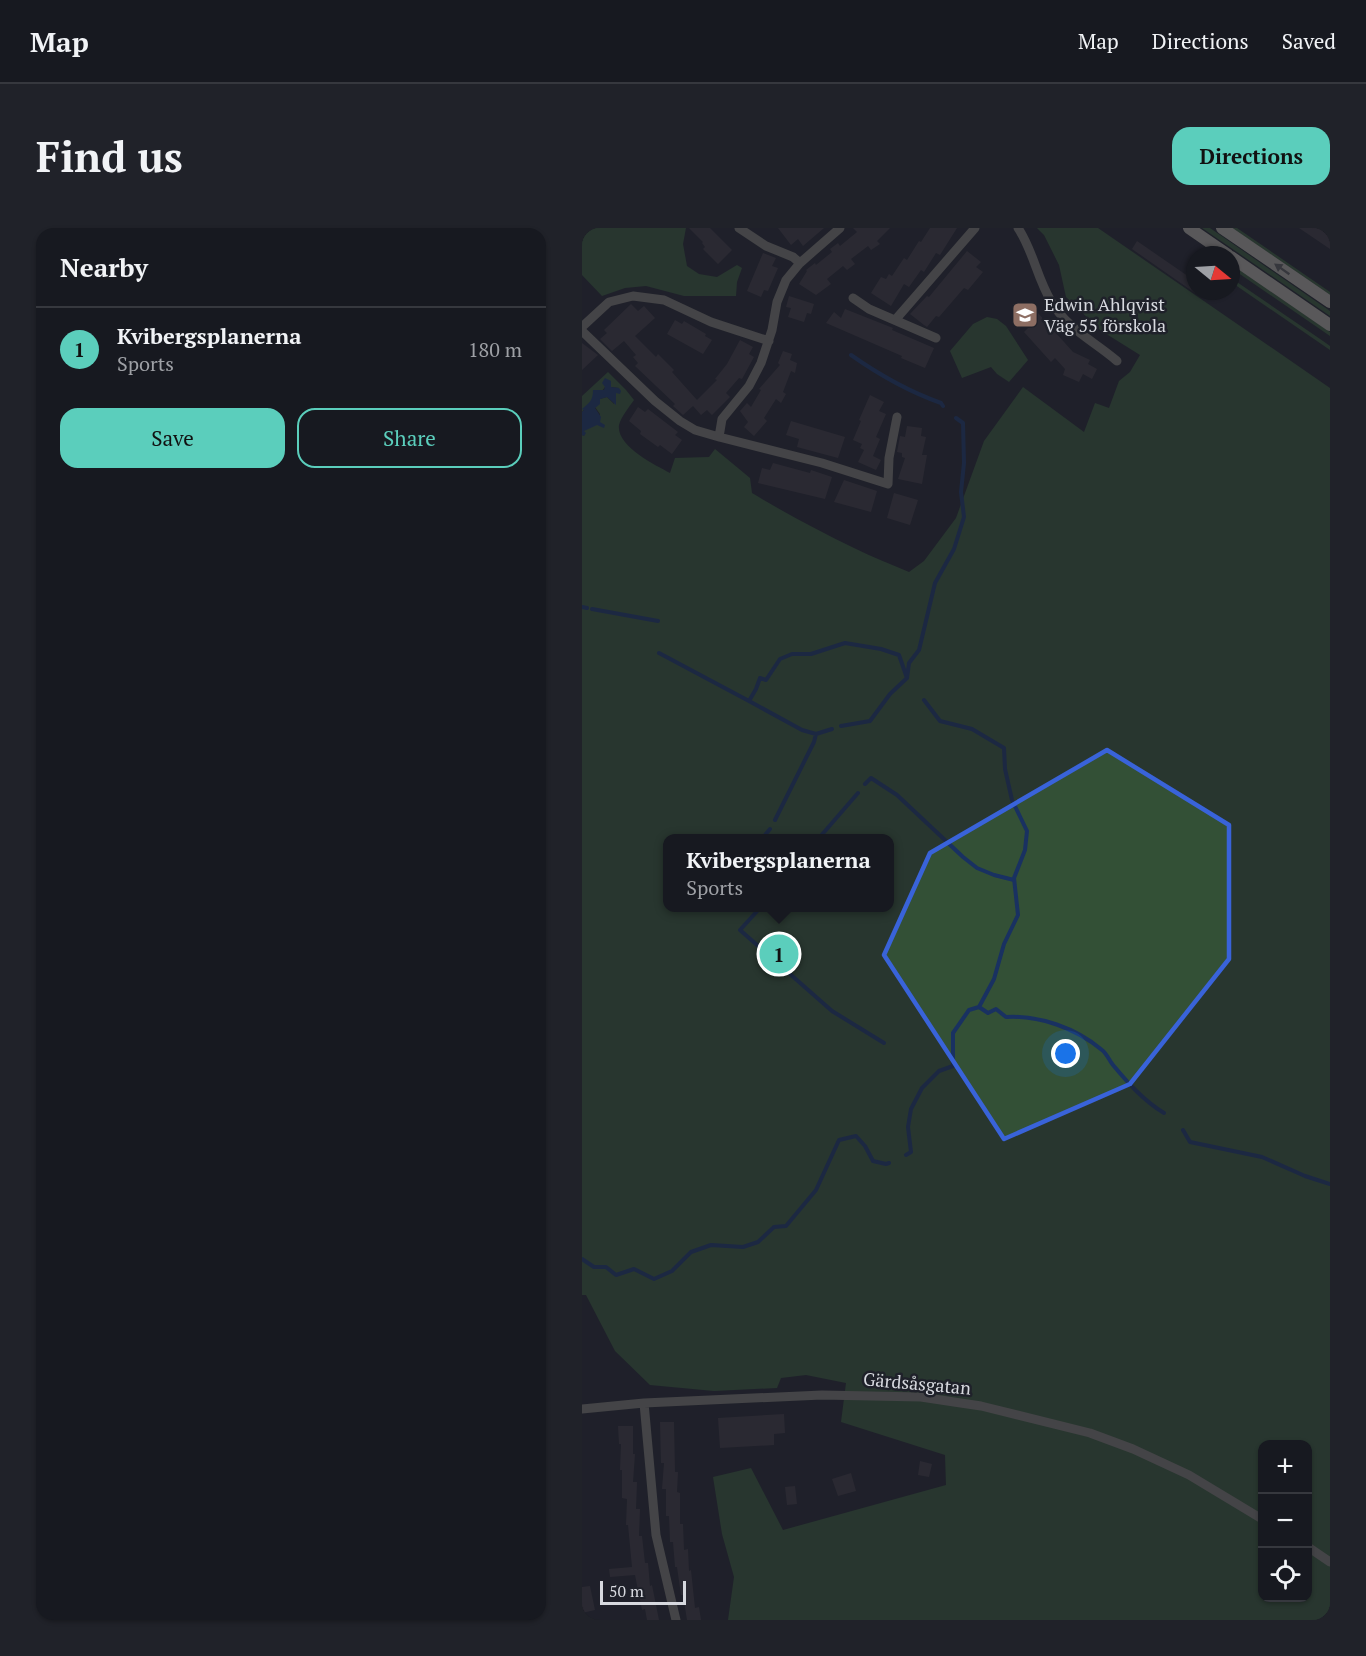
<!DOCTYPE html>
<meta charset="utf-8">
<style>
:root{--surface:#171920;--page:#202229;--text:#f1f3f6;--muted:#9ea0a5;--line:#36383e;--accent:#5bcebc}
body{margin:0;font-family:"PT Serif",serif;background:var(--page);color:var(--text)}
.controls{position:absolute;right:18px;bottom:18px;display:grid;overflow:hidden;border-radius:12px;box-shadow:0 2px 4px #0004}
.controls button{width:54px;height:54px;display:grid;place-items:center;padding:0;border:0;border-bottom:2px solid var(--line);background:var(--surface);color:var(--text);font:30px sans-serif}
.compass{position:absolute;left:604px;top:18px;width:54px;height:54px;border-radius:50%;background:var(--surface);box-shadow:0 2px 4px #0004;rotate:108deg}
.scale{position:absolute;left:18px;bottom:15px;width:86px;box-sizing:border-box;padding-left:6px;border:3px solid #d7d9df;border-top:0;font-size:16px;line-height:21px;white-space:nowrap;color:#d7d9df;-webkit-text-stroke:4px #1f212a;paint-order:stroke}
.you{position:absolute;left:484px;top:826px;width:21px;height:21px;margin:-15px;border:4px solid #fff;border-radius:50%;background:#1a73e8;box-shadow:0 0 0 9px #1a73e833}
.badge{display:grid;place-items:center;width:39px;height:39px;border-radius:50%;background:var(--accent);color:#111;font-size:20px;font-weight:700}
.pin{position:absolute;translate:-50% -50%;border:3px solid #fff;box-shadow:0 2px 6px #0006}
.popup{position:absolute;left:81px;top:606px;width:231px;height:78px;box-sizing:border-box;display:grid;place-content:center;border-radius:12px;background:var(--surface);filter:drop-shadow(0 2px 4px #0005);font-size:20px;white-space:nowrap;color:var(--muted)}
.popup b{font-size:22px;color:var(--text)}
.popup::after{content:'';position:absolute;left:50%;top:100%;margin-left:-12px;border:12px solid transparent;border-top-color:var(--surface)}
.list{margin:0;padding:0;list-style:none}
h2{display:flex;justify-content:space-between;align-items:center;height:78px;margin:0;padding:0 24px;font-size:26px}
h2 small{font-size:20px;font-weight:400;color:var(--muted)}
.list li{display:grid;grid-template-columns:39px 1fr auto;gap:18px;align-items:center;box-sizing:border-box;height:84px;padding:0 24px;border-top:2px solid var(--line)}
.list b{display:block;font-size:22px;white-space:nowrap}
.list p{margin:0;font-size:20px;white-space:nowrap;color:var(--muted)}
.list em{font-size:20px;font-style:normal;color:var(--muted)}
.actions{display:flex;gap:12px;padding:18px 24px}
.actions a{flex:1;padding:14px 0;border:2px solid var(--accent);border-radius:18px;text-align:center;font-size:21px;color:var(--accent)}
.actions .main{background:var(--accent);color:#111}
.icon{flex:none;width:33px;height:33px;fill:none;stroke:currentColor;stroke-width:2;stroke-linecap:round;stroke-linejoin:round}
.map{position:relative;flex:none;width:748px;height:1392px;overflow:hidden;border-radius:18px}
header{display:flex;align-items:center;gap:36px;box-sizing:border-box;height:84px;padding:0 30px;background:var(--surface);border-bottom:2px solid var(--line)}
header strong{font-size:28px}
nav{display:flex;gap:33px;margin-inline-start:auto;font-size:21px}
.intro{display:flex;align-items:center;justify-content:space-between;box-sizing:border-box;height:144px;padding:0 36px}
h1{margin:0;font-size:42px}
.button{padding:15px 27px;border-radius:18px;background:var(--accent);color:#111;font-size:21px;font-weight:700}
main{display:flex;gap:36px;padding:0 36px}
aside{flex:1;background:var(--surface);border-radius:18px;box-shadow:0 2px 4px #0004}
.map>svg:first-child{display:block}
</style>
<header>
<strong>Map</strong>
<nav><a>Map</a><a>Directions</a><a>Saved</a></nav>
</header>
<div class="intro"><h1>Find us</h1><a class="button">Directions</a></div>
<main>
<aside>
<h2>Nearby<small></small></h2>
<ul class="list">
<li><span class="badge">1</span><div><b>Kvibergsplanerna</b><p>Sports</p></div><em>180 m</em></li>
</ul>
<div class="actions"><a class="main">Save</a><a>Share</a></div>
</aside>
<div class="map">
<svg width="748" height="1392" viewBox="0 0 748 1392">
<rect width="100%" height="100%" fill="#1f212a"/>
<path fill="#335036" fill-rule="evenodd" d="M0,0H104L101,16L105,38L117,46L135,49L155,37L160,40L155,54L154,68H102L64,58L43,60L20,68L0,47Z
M455,0H516L748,160V1392H146L152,1349L140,1306L131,1249L169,1240L201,1302L364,1257L363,1227L259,1194L264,1155L224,1147L199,1150L195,1160L132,1163L68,1157L33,1123L4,1067H0V207L2,208L3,205L1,203C4,201 13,197 18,194V186L13,179L18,171L25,169L32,176L33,165L37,160L29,159L28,157L23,159L20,163L11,162V171L0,184V168L26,144L44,162L52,172C47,179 39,189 37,197C34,218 73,237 88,245L93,230L127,229L133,221L168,250L170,265C203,285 237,303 272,320C290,329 309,336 327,344L342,333L374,290L402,213L441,159L502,204L513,175L527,180L537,153L548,144L558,127L518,102L484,69L477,37L462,7ZM86,610H308V680H86ZM680,1216H726V1370H680Z
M620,0H628L748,83V88Z
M650,0H655L748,64V67Z
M649,36L748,104V108L649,40Z
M649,50L741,113L748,118V122L649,54Z
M405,89L415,91L424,98L446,132L427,154L415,146L409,139L380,150L368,123L391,96Z"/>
<path fill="#193161" d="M23,150L29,153V159L37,160L39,163L38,166L34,165V177L25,169L18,171V176L13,180L19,189L18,194L23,197L22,200L15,197L2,203L4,205L2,208L0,207V184L2,182L0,181C7,175 11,173 11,162H22L23,159L20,155Z"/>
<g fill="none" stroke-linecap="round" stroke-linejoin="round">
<path stroke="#193161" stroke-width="4" d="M269,127C296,146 328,164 359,175L361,178
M0,379L5,380
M10,381L76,393
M77,425L167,473L174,461L178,450L184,452L198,431L210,426H229L263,415L299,421L317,427L325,450
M342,472L358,493L390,501L422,520L423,541L430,572L445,603L443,622L432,650L436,687L422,716L412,751L397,779
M167,473L220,502L234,506L250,501
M259,498L288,493L308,466L325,450L327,435L337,422L353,355L372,321L382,289L379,264L382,235L381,195L374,190
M283,556L289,550L315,567L381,629L395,640L412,647L432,652
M193,592L232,514L234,506
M183,607L188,601
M237,610L276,565
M178,680L158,702L250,783L302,815
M601,902L608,914L680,929L723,948L748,956
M324,927L329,924L326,899L329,881L340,860L357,843L371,838V805L387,782L397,779L406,785L414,781L424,789C457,787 494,800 520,822C525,826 527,832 531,837C546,855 562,873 582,885
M0,1031L12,1039H24L34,1047L52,1041L72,1051L90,1043L109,1024L129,1017L161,1019L176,1014L192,999L204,998L234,962L257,912L274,908L283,918L291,933L304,936L307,935"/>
</g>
<path fill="#39333d" d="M107,0H128L150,22L136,36L121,21L123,19L120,15L121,14Z
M196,0H242L221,18L216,11L209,17Z
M271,0H308L295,13L298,16L289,22L286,18L269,31L273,36L265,42L261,38L245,51L249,56L234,67L217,56L225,43L224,42L233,35L234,37L250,24L248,21L256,15L258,18L275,4Z
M348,0H375L358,27L354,25L342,44L339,42L327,59L322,56L309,78L289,65L299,49L304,51L307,46L310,48L322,30L325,32L337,13L339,14Z
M717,0H748V21Z
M555,13L613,53V65L550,21Z
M385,23L399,34L394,39L401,44L386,62L382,60L357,89L354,88L345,99L342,97L328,86L345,68L347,69Z
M181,25L194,30L190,38L196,40L186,63L182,62L179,69L165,63Z
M207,68L232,76L229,86L225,85L222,94L206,89L209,80L204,79Z
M49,76L56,83L62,78L73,90L53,108L74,129L76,126L92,142L90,144L115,172L135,152L133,151L145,136L158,112L171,119L167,126L172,129L160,151L157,150L144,165L148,169L130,187L125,182L119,187L111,178L101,187L91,178L93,176L53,138L56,135L51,129L54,127L42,113L30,123L18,111L25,105L22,102Z
M263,81L311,100L310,102L352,120L343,140L319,130L320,128L244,95L252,84L259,90Z
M456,85L491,124L508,132L506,136L515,141L510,151L501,146L497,154L481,147L483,141L473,130L469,134L442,104L447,99L444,96Z
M93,92L100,96L102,93L124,106L123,108L130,112L121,126L85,106Z
M0,115L16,127L0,142Z
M201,123L210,126L208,132L215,135L213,145L209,143L201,164L204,166L199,175L194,171L182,190L185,193L172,208L162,199L166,194L158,183L165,175L169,179L179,162L177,161L198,137L196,135Z
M288,167L302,174L297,183L304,186L294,209L298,211L291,228L299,232L294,242L276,234L282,222L278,220L280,216L271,212L279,193L277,192Z
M56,179L63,184L66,181L96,204L93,207L100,212L90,226L78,217L76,219L58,206L59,203L47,193Z
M209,193L263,209L256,230L215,219L217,211L204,207Z
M325,198L340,200L339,208L344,209L340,227H345L340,256L316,251L323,230L320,229V225L315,224L318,208L323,209Z
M191,235L228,245L229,242L250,249L243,271L176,255L180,240L188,242Z
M262,252L295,263L289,284L252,274Z
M312,265L336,272L328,297L305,290Z
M202,1186L203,1205L192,1206V1217L138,1220L136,1190Z
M78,1194H92L93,1244H96L95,1264L98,1265V1296H101L102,1322L106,1321L107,1343L109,1342L113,1380L117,1379L119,1392H105L101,1367H99L95,1339H93L91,1314H88L87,1288H84V1261H80L82,1235H79Z
M36,1198H51V1226H53L51,1254H55L54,1281H58L57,1308H60L63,1335H66L68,1358L70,1357L77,1392H65L63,1381L60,1382L53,1347L28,1349L27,1341L50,1339L46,1297H44L45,1271L40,1270V1242H38L39,1216H37Z
M338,1233L350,1236L347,1249L336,1247Z
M269,1245L274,1263L256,1268L250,1251Z
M213,1258L215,1276L205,1277L203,1259Z
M8,1358L13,1382L0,1385V1359Z"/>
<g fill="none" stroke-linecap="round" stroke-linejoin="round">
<path stroke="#726f6a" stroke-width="9" d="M157,0L184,18L211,29L218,35
M436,0C451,22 455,50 469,73C485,101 512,113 535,133
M271,70L287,81L354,110
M314,91L393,0
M0,99L27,74L51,68L82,72L129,94L187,113
M0,103L73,173L98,193L113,202L137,209L140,191L167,158L179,135L190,102L195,74L204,52L218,35L258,0
M137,209L240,235L306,256L307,230L315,189
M62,1175L74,1307L94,1392
M0,1181L62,1175L240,1167L339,1169L372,1174L399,1178L508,1205L551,1221L607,1247L680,1291
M726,1319L748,1334"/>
<path stroke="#a09b94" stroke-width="12" d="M607,0L646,27
M640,0L748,74
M649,29L748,97"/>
</g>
<defs><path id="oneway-solid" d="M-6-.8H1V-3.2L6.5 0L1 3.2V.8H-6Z" transform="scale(1.5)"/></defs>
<use fill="#535254" href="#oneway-solid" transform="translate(700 41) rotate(-145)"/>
<path d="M0 0H748V1392H0ZM525,522L647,597V731L548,856L422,911L302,727L348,625Z" fill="#1f212a" fill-opacity=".55" fill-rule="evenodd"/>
<path fill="none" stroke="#3963d9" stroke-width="4.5" stroke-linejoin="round" d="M525,522L647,597V731L548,856L422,911L302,727L348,625Z"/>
<defs>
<symbol id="school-square" viewBox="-11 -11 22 22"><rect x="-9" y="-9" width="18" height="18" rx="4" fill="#8d6e63" stroke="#1f212a"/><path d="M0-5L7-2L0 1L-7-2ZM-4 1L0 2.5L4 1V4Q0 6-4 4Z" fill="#fff"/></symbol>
</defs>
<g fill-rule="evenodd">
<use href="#school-square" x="428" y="72" width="30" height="30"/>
</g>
<g text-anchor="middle" stroke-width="5" stroke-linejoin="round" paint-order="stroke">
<g font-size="18" fill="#d7d9df" stroke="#1f212a" text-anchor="start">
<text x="462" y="83">Edwin Ahlqvist<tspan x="462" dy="21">Väg 55 förskola</tspan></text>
</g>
<g font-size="18" fill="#d7d9df" stroke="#1f212a">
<text transform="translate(335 1156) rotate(5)" y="6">Gärdsåsgatan</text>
</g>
</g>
</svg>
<div class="controls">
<button>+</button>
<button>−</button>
<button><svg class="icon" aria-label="locate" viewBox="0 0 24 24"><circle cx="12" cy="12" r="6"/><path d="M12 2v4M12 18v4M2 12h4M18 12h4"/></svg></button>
</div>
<svg class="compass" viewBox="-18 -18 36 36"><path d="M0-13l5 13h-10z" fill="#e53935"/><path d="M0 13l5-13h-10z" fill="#9ea0a5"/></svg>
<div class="scale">50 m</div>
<div class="you"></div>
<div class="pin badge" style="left:197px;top:726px">1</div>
<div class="popup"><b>Kvibergsplanerna</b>Sports</div>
</div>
</main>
